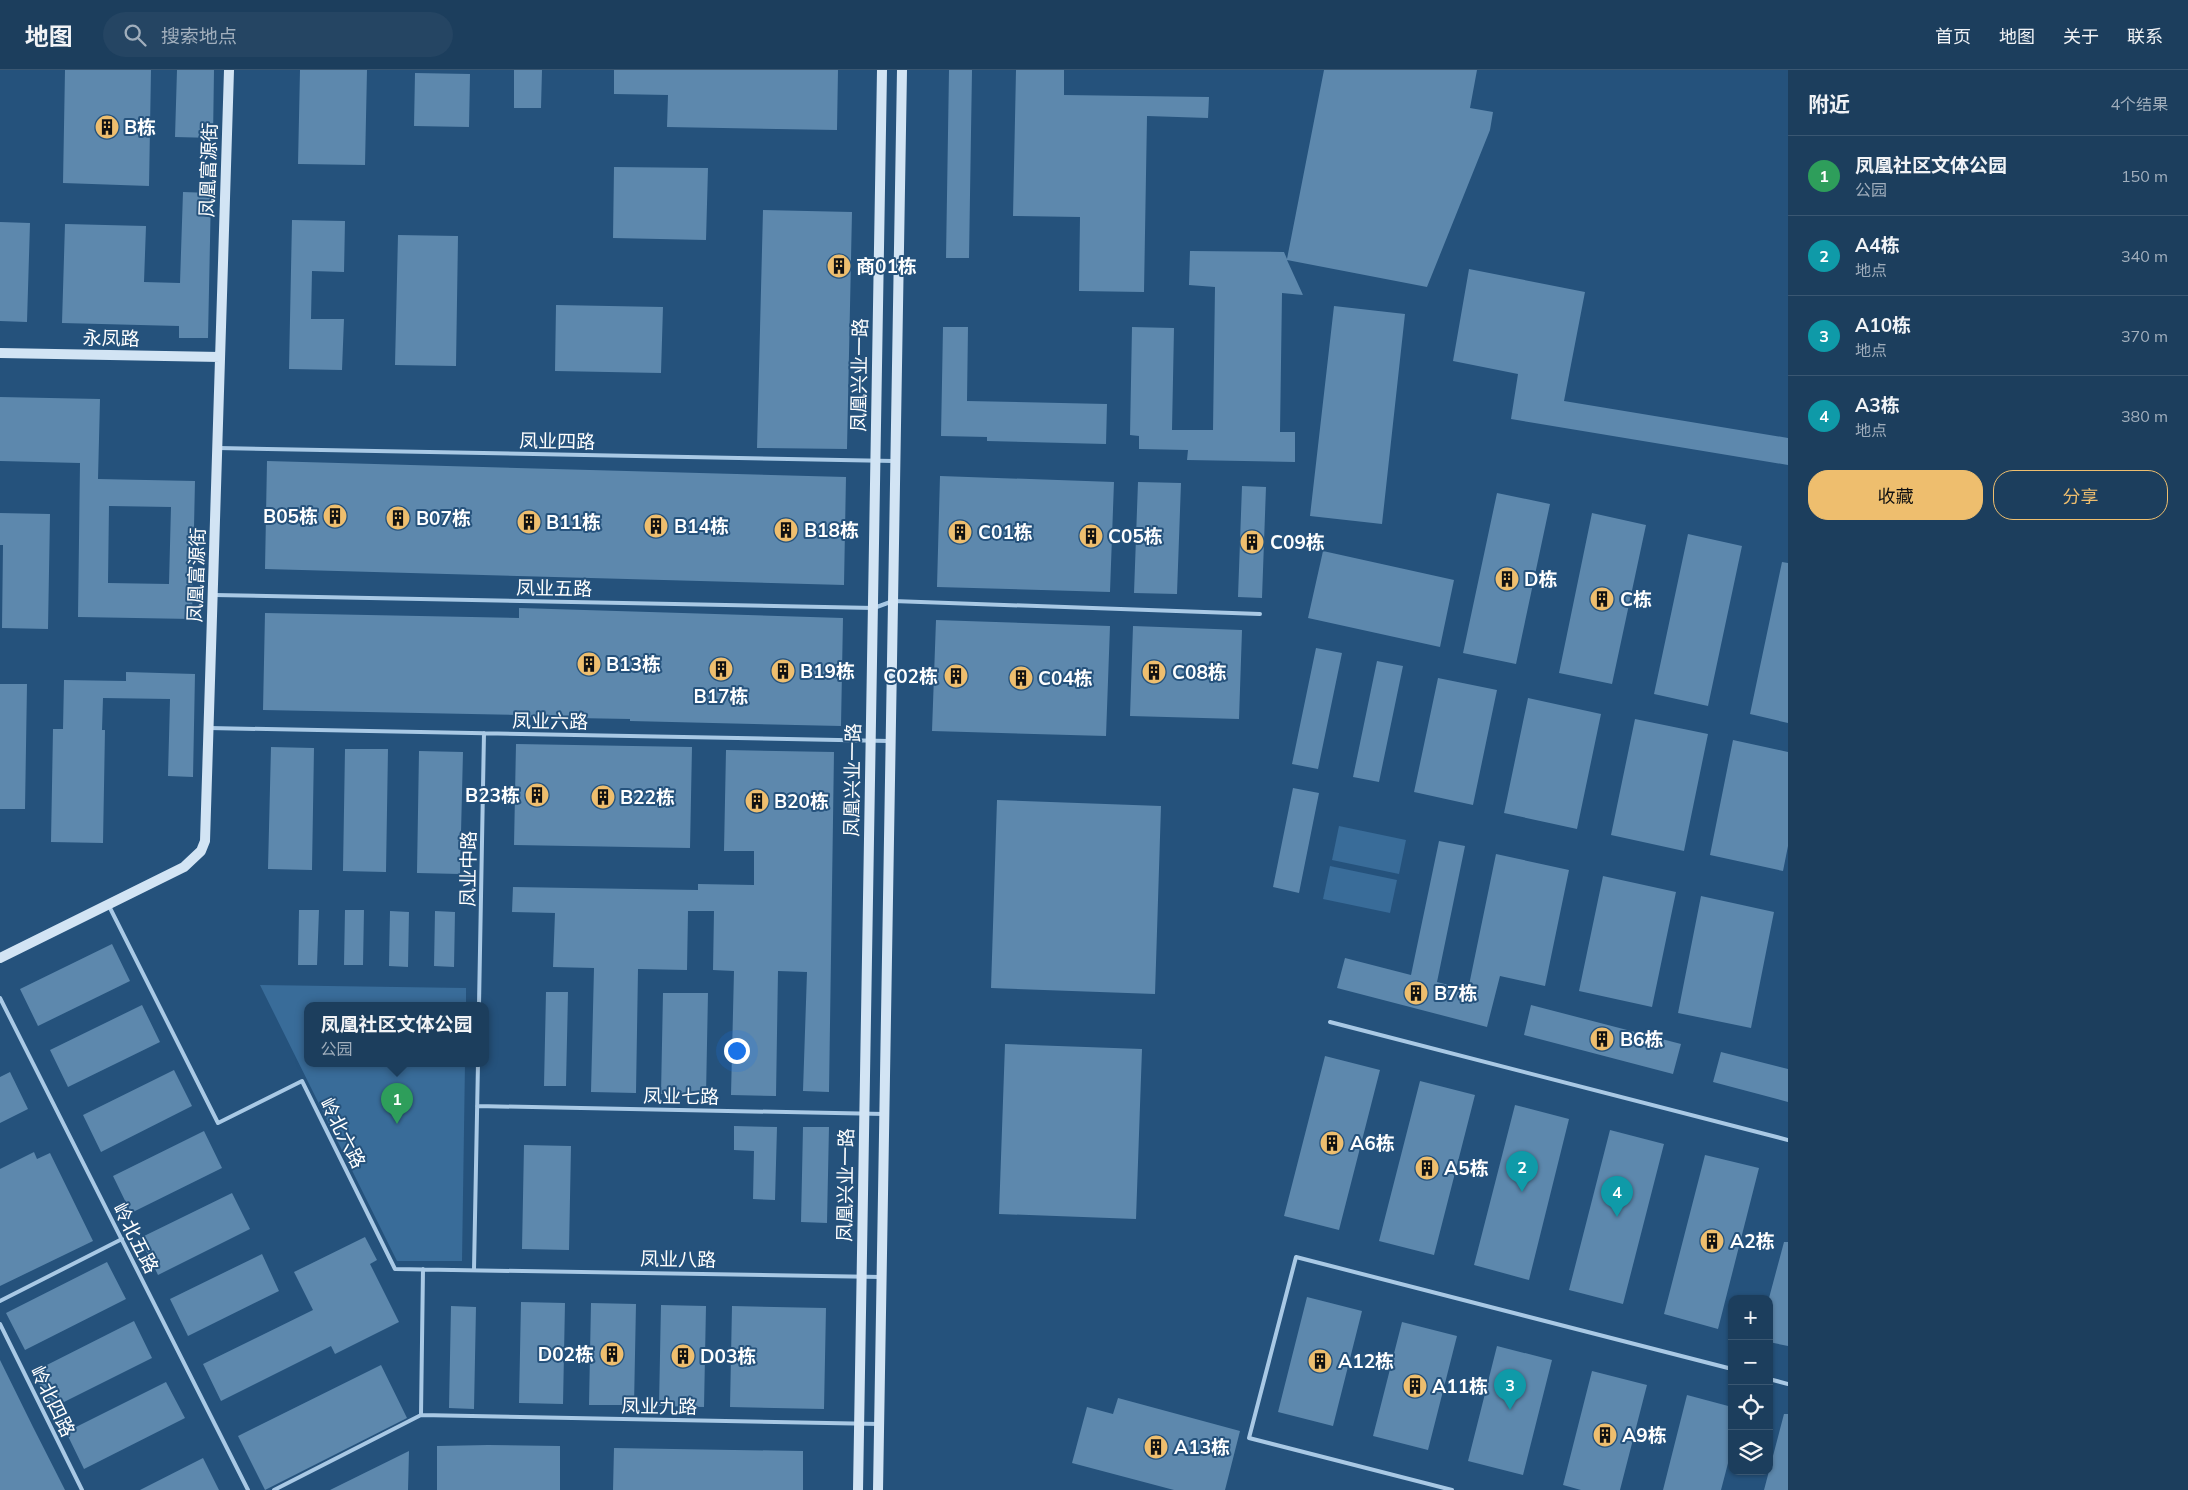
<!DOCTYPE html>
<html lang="zh">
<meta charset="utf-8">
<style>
:root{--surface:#1c3e5d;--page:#254563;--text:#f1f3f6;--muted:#a0aebc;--line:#3a5772;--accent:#eebe6e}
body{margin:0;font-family:Mulish,"Noto Sans SC",sans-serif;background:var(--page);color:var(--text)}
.controls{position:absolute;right:15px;bottom:15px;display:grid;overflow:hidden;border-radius:10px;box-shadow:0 1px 4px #0004}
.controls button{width:45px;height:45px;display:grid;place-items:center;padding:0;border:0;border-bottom:1px solid var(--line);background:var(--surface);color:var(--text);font:25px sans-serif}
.you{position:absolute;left:736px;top:980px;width:18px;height:18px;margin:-12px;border:4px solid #fff;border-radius:50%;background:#1a73e8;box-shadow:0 0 0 8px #1a73e833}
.badge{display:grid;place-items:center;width:32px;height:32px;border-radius:50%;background:var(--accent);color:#fff;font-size:16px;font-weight:700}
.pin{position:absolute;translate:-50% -41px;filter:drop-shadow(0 1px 2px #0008)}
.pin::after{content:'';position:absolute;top:26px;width:18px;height:15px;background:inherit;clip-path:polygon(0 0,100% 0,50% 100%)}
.popup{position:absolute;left:304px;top:932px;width:185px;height:65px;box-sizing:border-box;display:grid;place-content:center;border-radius:10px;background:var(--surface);filter:drop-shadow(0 1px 4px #0005);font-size:16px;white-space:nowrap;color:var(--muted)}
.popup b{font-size:19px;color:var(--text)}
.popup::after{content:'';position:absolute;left:50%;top:100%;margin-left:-10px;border:10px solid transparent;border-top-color:var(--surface)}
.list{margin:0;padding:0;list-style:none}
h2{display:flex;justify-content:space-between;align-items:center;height:65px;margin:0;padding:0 20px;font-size:21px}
h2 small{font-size:16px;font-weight:400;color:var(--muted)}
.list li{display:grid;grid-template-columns:32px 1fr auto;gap:15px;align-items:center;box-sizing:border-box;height:80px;padding:0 20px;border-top:1px solid var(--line)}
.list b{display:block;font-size:19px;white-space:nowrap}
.list p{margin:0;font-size:16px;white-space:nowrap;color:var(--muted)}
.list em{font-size:16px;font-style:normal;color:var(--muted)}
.actions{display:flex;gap:10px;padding:15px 20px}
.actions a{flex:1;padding:11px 0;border:1px solid var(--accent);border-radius:20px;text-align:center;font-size:18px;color:var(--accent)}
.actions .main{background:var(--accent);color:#111}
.icon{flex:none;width:28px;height:28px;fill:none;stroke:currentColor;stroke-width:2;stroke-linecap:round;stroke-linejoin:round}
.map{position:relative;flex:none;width:1788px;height:1420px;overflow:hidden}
header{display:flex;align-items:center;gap:30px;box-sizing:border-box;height:70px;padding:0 25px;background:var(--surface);border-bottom:1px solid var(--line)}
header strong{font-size:24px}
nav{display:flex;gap:28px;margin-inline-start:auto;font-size:18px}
.search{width:350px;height:45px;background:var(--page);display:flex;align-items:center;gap:12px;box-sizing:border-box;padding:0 18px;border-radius:28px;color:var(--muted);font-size:19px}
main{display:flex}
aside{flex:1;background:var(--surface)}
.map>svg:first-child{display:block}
</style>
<header>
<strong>地图</strong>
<div class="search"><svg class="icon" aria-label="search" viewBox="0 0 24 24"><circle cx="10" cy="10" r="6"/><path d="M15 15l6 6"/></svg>搜索地点</div>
<nav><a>首页</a><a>地图</a><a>关于</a><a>联系</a></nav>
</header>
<main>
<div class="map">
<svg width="1788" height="1420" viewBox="0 0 1788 1420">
<rect width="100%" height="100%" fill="#25527c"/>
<path fill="#396c99" d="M1339,756L1406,770L1399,804L1332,790Z
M1330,796L1397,810L1390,843L1323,829Z
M260,915L466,918V935H308V993H465L462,1191H397Z"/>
<path fill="#5d88ad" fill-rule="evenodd" d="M65,0H151L149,116L63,113Z
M177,0H214L213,68L175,67Z
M300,0H367L365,95L298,94Z
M514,0H542L541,38H514Z
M614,0H838L837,60L667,57L668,25L614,24Z
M949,0H972L969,188H946Z
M1016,0H1064V25L1209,27L1208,48L1147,46L1144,222L1079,221L1080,147L1013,146Z
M1324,0H1477L1470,38L1493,42L1490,60L1427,217L1287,190L1303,225L1282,223L1280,362H1295V392L1187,390L1188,380L1139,379V366L1130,365L1132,257L1174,258L1172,360H1213L1215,217L1189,215L1190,181L1284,182L1287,189Z
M415,3L470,4L469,57L414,56Z
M614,97L708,98L706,170L613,168Z
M183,122L211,123L208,268H179V256L62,253L65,154L146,156L144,212L180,213Z
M763,140L852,142L847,379L757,378Z
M292,150L345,151L344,202L312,201L311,249H344L342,300L289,299Z
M0,152L30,153L27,252L0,251Z
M398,165L458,166L456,296L395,295Z
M1469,199L1585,222L1564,331L1788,368V395L1511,349L1518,304L1453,291Z
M556,235L663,237L661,303L555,301Z
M1334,236L1405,244L1382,454L1310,446Z
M943,257H968L967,331L1107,334L1106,374L987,371V367L941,366Z
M0,327L100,329L98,409L195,411L192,549L78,547L80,393L0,391ZM109,436L171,437L169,514L108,513Z
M267,391L846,407L844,515L265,499Z
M940,406L1114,412L1110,522L937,517Z
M1138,412L1181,413L1177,524L1134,523Z
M1242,416L1266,417L1262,528L1238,527Z
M1497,423L1550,434L1516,594L1463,583Z
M0,443L50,444L48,559L2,558L3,475H0Z
M1592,443L1646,455L1612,614L1559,603Z
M1688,464L1742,476L1708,636L1654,624Z
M1323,481L1454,510L1440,577L1308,548Z
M1782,492L1788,493V653L1750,644Z
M519,538L843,548L841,656L630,651V649L518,647V645L263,640L265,543L519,548Z
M936,550L1110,556L1106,666L932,661Z
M1133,556L1242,560L1239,649L1130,646Z
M1316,578L1342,583L1318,699L1292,694Z
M1377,591L1403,596L1379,712L1353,707Z
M126,602L195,604L193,707L168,706L170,629L103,628L102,660H105L103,773L51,772L53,659H63L64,610L126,611Z
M1438,608L1497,620L1473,735L1414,722Z
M0,614H27L25,739H0Z
M1528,628L1601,644L1577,759L1504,743Z
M1635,649L1708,664L1684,781L1611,765Z
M1733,670L1788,682V776L1783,801L1710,785Z
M516,674L692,677L690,778L514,775Z
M271,677L314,678L312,800L268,799Z
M345,679H388L386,802L343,801Z
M726,680L834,682L829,1022L803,1021L807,902L778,901L776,1026L731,1025L734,901L713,900L714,841H688L687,900L638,899L636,1023L591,1022L594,898L553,897L555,843L512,842L513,817L698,820V814L754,815V781H724Z
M419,681L463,682L460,804L417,803Z
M1293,718L1319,723L1299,823L1273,817Z
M997,730L1161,736L1155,924L991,918Z
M1439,771L1465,776L1437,912L1468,920L1496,784L1569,800L1545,916L1500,906L1487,957L1337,918L1345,888L1411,905Z
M1603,806L1676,822L1652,937L1579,921Z
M1701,826L1774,842L1751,958L1678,943Z
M299,840H319L317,895H298Z
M345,840H364L363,895H344Z
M390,841L409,842L408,897L389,896Z
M435,841L455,842L454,897L434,896Z
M112,874L130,911L38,956L20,919Z
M546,922H568L566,1016H544Z
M663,923H708L706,1025L661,1024Z
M142,935L160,972L68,1017L50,980Z
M1531,935L1681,974L1673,1004L1524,965Z
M1005,974L1142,979L1136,1149L999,1144Z
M1721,982L1788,999V1032L1713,1012Z
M1325,986L1380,1000L1339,1160L1284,1146Z
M174,1000L192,1036L101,1082L83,1045Z
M10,1002L28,1039L0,1053V1007Z
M1420,1011L1475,1025L1434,1185L1379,1171Z
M1515,1035L1569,1049L1529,1210L1474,1195Z
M734,1056L777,1057L775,1130L753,1129L754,1081L734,1080Z
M803,1057H829L827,1153L801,1152Z
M1610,1060L1664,1074L1623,1234L1569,1220Z
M204,1061L222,1098L131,1143L113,1106Z
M524,1075L571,1076L569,1180L522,1179Z
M34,1082L37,1089L50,1083L93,1171L0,1216V1099Z
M1705,1085L1759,1098L1718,1259L1664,1244Z
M232,1123L250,1159L158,1205L140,1168Z
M365,1167L377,1190L370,1194L399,1252L335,1284L331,1276L221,1331L203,1294L313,1240L294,1202Z
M1784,1172H1788V1276L1769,1272V1228Z
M262,1184L279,1221L188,1266L170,1229Z
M107,1192L126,1229L25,1280L6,1243Z
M1307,1227L1362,1241L1333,1356L1278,1342Z
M521,1232L565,1233L563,1334L519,1333Z
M591,1233L636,1234L634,1335H589Z
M661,1235L706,1236L704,1337L659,1336Z
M451,1236L476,1237L474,1339L449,1338Z
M732,1236L826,1238L824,1339L730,1337Z
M134,1251L152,1288L52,1338L33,1302Z
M1402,1252L1457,1266L1428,1380L1373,1366Z
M1497,1276L1552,1290L1523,1405L1468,1391Z
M0,1290L33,1357L65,1420H0Z
M381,1295L407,1348L265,1420L238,1366Z
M1592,1301L1647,1315L1620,1420H1581L1563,1415Z
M166,1312L185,1348L84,1399L66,1362Z
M1687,1325L1732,1337V1378L1721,1420H1663Z
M1118,1328L1240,1361L1225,1420H1174L1072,1393L1087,1337L1113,1344Z
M1784,1344H1788V1420H1764Z
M488,1375L560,1376V1420H437V1376Z
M614,1378L803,1381V1420H613Z
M409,1381L408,1420H330Z
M203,1388L219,1420H140Z"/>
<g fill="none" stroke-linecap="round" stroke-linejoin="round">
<path stroke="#a9c9e5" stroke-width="4" d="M218,378L893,391
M214,525L874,538L893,531L1260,544
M209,658L889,671
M109,836L218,1053L302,1011L395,1199L881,1207
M0,928L248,1420
M479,935L484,663
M1330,952L1788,1070
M477,1036L884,1044
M423,1199L421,1345L879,1354
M474,1199L478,993
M0,1231L122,1169
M0,1254L82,1420
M1769,1309L1788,1314
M274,1420L421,1345
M1452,1420L1249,1368L1296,1187L1732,1299"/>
<path stroke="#d2e4f4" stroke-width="10" d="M0,283L220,287
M0,888L184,797L201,781L205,771L229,0
M858,1420L882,0
M878,1420L902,0"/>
</g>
<defs>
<symbol id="building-disc" viewBox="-11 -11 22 22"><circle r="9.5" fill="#eebe6e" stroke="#25527c"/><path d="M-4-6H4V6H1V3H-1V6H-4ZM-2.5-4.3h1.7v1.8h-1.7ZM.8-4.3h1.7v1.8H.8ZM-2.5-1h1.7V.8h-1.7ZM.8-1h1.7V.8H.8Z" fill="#111"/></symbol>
</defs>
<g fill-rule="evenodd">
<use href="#building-disc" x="93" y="43" width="28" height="28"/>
<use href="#building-disc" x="825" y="182" width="28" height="28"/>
<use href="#building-disc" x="321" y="432" width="28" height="28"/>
<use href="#building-disc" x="384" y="434" width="28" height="28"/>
<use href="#building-disc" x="515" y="438" width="28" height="28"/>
<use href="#building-disc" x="642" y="442" width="28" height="28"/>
<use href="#building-disc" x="772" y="446" width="28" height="28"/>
<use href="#building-disc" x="946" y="448" width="28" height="28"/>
<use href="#building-disc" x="1077" y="452" width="28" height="28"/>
<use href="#building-disc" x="1238" y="458" width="28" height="28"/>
<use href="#building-disc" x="1493" y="495" width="28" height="28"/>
<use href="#building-disc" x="1588" y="515" width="28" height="28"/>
<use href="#building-disc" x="575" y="580" width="28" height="28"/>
<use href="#building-disc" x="707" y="585" width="28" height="28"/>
<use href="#building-disc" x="769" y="587" width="28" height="28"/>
<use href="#building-disc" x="1140" y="588" width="28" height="28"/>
<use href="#building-disc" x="942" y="592" width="28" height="28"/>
<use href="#building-disc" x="1007" y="594" width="28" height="28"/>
<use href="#building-disc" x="523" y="711" width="28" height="28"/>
<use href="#building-disc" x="589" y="713" width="28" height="28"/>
<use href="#building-disc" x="743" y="717" width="28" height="28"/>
<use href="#building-disc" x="1402" y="909" width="28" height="28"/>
<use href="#building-disc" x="1588" y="955" width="28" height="28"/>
<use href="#building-disc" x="1318" y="1059" width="28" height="28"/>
<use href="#building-disc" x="1413" y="1084" width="28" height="28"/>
<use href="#building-disc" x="1698" y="1157" width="28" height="28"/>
<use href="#building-disc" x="598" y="1270" width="28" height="28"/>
<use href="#building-disc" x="669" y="1272" width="28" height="28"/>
<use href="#building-disc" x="1306" y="1277" width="28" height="28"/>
<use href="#building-disc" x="1401" y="1302" width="28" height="28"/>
<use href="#building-disc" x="1591" y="1351" width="28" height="28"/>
<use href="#building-disc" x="1142" y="1363" width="28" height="28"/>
</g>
<g text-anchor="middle" stroke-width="4" stroke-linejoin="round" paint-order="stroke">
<g font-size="19" font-weight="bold" fill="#fff" stroke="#25527c" text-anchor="start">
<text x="124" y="64">B栋</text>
<text x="856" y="203">商01栋</text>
<text x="318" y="453" text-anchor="end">B05栋</text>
<text x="416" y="455">B07栋</text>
<text x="546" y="459">B11栋</text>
<text x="674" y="463">B14栋</text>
<text x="804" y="467">B18栋</text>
<text x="978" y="469">C01栋</text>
<text x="1108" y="473">C05栋</text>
<text x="1270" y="479">C09栋</text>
<text x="1524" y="516">D栋</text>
<text x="1620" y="536">C栋</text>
<text x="606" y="601">B13栋</text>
<text x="800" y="608">B19栋</text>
<text x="1172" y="609">C08栋</text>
<text x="938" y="613" text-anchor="end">C02栋</text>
<text x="1038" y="615">C04栋</text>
<text x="721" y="633" text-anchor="middle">B17栋</text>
<text x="520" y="732" text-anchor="end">B23栋</text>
<text x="620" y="734">B22栋</text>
<text x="774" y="738">B20栋</text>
<text x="1434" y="930">B7栋</text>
<text x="1620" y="976">B6栋</text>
<text x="1350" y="1080">A6栋</text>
<text x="1444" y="1105">A5栋</text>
<text x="1730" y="1178">A2栋</text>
<text x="594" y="1291" text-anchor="end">D02栋</text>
<text x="700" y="1293">D03栋</text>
<text x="1338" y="1298">A12栋</text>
<text x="1432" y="1323">A11栋</text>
<text x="1622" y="1372">A9栋</text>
<text x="1174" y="1384">A13栋</text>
</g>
<g font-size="19" fill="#fff" stroke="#25527c">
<text transform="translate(208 100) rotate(-88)" y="7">凤凰富源街</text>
<text transform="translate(111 268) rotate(1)" y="7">永凤路</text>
<text transform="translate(859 305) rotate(-89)" y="7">凤凰兴业一路</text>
<text transform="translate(557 371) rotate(1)" y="7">凤业四路</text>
<text transform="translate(196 505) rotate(-88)" y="7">凤凰富源街</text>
<text transform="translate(554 518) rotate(1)" y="7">凤业五路</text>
<text transform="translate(550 651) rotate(1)" y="7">凤业六路</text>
<text transform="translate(852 710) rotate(-89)" y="7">凤凰兴业一路</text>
<text transform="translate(468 799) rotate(-89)" y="7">凤业中路</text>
<text transform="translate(681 1026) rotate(1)" y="7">凤业七路</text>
<text transform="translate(343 1063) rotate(63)" y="7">岭北六路</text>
<text transform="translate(845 1115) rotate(-89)" y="7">凤凰兴业一路</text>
<text transform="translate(136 1168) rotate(63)" y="7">岭北五路</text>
<text transform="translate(678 1189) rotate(1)" y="7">凤业八路</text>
<text transform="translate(53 1331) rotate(64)" y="7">岭北四路</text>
<text transform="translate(659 1336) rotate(1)" y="7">凤业九路</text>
</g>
</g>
</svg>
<div class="controls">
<button>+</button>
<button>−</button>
<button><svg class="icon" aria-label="locate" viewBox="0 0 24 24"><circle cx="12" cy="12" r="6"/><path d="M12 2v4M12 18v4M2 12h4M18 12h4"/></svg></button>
<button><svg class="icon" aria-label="layers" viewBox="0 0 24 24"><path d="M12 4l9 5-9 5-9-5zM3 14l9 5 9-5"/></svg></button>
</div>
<div class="you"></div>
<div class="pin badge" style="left:397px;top:1054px;background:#2e9e5b">1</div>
<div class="popup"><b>凤凰社区文体公园</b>公园</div>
<div class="pin badge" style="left:1522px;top:1122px;background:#0f9aa8">2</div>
<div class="pin badge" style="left:1510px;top:1340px;background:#0f9aa8">3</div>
<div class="pin badge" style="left:1617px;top:1147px;background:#0f9aa8">4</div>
</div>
<aside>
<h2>附近<small>4个结果</small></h2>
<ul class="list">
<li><span class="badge" style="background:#2e9e5b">1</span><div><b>凤凰社区文体公园</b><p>公园</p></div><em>150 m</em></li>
<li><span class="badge" style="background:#0f9aa8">2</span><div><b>A4栋</b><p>地点</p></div><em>340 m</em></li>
<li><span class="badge" style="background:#0f9aa8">3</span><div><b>A10栋</b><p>地点</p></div><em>370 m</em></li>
<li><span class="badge" style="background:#0f9aa8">4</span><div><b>A3栋</b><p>地点</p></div><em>380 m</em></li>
</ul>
<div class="actions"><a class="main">收藏</a><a>分享</a></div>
</aside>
</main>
